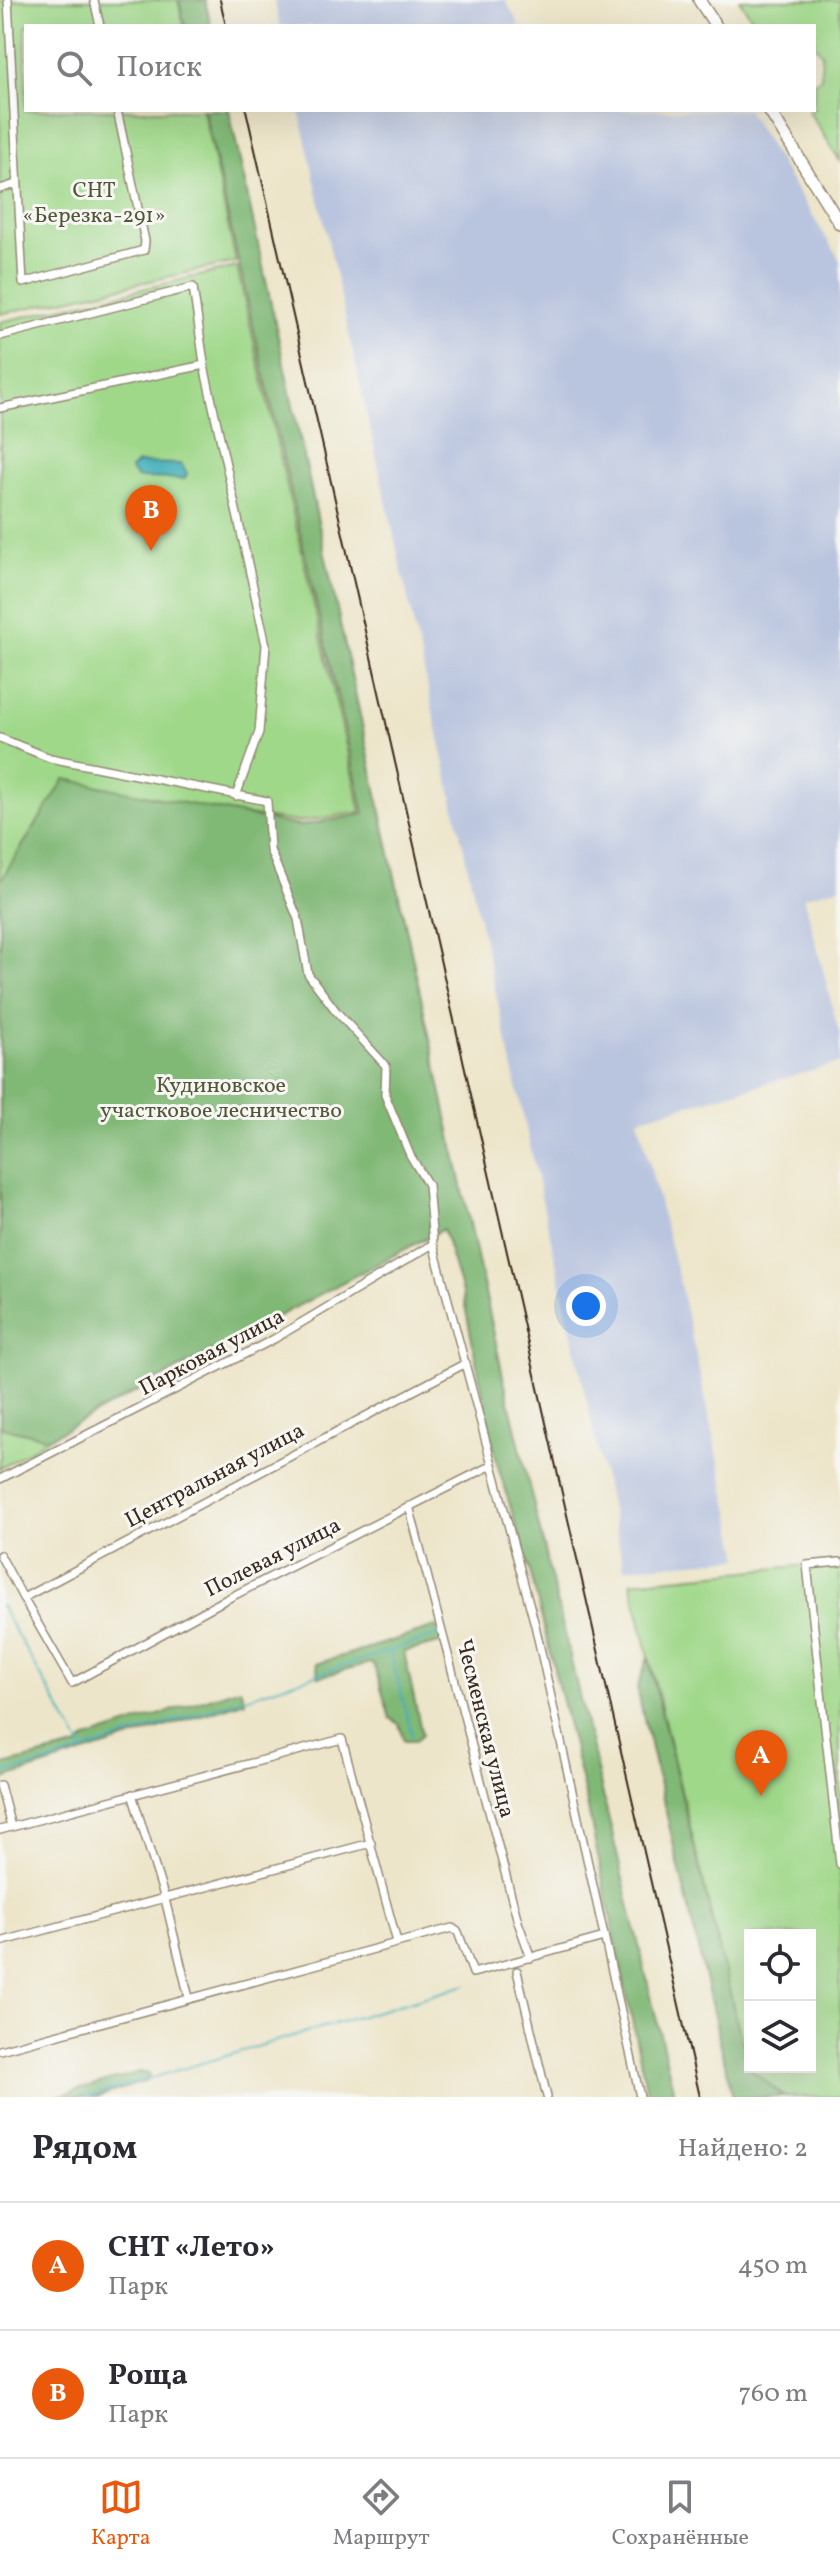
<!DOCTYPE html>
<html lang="ru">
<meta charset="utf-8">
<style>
:root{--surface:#fff;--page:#f7f7f7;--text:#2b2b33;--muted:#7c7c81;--line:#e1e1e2;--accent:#ea580c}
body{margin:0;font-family:Vollkorn,serif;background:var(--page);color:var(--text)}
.controls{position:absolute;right:24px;bottom:24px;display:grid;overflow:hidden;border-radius:0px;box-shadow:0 8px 32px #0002}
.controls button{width:72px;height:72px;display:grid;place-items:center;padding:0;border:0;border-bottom:2px solid var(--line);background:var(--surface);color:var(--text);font:40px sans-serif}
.you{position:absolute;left:586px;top:1306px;width:28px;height:28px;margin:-20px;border:6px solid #fff;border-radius:50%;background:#1a73e8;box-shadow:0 0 0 12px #1a73e833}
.badge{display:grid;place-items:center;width:52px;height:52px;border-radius:50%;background:var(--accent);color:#fff;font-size:26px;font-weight:700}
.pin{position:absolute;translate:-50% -66px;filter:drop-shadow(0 2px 4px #0008)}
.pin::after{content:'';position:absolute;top:42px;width:28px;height:24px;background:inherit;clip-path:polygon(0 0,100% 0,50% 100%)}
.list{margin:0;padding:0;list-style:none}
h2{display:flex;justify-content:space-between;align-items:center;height:104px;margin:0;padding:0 32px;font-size:34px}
h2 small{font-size:26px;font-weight:400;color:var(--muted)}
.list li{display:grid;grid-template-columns:52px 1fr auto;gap:24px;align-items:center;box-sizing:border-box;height:128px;padding:0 32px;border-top:2px solid var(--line)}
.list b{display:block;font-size:30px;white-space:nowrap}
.list p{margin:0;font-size:26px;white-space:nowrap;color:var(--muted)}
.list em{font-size:26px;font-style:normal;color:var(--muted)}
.icon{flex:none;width:44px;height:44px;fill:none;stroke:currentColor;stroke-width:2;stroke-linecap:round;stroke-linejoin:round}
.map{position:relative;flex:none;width:840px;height:2097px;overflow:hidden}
.search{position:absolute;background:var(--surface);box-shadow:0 8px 32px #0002;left:24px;right:24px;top:24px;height:88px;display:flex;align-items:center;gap:20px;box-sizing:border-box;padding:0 28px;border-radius:0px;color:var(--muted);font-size:30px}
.sheet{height:360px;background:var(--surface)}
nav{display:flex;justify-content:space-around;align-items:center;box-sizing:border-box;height:112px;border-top:2px solid var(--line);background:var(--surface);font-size:22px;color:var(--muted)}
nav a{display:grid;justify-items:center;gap:4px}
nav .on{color:var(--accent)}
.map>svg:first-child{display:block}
</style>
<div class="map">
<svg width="840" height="2097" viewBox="0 0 840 2097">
<rect width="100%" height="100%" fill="#f6f6f2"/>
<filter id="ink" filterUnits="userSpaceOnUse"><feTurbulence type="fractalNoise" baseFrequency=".0125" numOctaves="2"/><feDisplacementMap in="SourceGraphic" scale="16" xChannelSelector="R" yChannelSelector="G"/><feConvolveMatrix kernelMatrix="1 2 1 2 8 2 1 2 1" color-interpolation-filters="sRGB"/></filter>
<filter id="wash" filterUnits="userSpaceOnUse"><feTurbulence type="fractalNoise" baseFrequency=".006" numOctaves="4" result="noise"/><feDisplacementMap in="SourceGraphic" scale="32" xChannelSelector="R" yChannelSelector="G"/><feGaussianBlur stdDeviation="1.8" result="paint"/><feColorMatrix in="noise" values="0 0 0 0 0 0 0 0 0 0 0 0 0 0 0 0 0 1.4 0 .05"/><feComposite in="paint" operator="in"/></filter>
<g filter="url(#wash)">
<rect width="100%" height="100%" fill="#ede5c9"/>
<path fill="#b9c4de" d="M274,0H505L520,26H280Z
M299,110H747L840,260V887L804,897L840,1036V1063L638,1119L682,1292L740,1558L624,1568Z"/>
<path fill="#a0d88a" stroke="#6e8154" stroke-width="2" fill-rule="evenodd" d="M0,0H178L184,26H26V110H203L236,262L0,314Z
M739,0H840V161L808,110H814V82L821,78L822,54L814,44V26H758Z
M237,267L361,812L298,822L234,813L65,779L0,889V322Z
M0,1427L49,1438L0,1469Z
M840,1562V2097H785L748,2068L631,1582ZM750,1935H810V2067H750Z"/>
<path fill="#80b876" stroke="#5e714a" stroke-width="2" d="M179,0H205L211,26H185Z
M204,110H229L503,1376L675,2097H648L586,1799L530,1571L497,1463L463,1296L443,1229L49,1438L0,1427V881L65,779L299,826L364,814Z
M436,1627L443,1642L404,1652L422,1735L415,1741H404L399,1724L390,1718L374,1665L370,1663L319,1677L316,1664Z
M648,1657L748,2067L785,2097H733L637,1689Z
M240,1688L245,1701L4,1779L0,1766L79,1746L86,1739Z
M139,2072L149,2074L147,2081L97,2097H54Z"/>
<path fill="#3fafb9" stroke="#3d6c6c" stroke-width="2" d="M138,463L181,464L187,473L185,479L137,478L130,469Z"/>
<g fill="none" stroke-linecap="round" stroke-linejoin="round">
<path stroke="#3fafb9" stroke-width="2" d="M0,1605L83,1749
M390,1651L412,1735
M0,1774L37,1766L438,1635
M87,2097L466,1985"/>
</g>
</g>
<g filter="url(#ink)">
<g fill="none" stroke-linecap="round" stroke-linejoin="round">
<defs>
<path id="minor" d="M8,0L23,283L144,250L145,241L117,110
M94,0L100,26
M0,189L16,184
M0,336L193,287L205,370L266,645L259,732L236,796
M0,408L204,365
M0,738L50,758L267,801L270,850L298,919L308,974L336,1011L386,1066L385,1095L410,1155L428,1185L433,1244L535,1625L640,2097
M0,1479L274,1339L433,1244
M409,1506L518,1922L531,1958
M0,1555L23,1598L466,1363
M840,1562L807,1565L840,1864
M23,1598L72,1683L223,1601L490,1466
M0,1785L11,1827
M132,1794L165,1899L189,1998
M0,1830L342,1739L397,1942
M0,1942L371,1843
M517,1971L547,2097
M0,2050L452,1928L458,1932L473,1973L604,1937"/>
<path id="secondary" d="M699,0L716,26
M769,110L840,224"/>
</defs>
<use href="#minor" stroke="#948874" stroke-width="10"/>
<use href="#secondary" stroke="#948874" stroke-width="14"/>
<use href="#minor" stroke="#fff" stroke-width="7"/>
<use href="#secondary" stroke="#fff" stroke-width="11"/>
<path stroke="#3b2a1e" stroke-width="2" d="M220,0L226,26
M246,110L700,2097"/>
</g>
</g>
<g text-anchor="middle" stroke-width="6" stroke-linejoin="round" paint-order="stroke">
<g font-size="22" fill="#545639" stroke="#f6f6f2">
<text x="94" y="197">СНТ<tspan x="94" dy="25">«Березка-291»</tspan></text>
<text x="221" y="1092">Кудиновское<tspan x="221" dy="25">участковое лесничество</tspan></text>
</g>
<g font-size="22" fill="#3b2a1e" stroke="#f6f6f2">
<text transform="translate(211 1351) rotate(-28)" y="8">Парковая улица</text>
<text transform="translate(214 1474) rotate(-28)" y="8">Центральная улица</text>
<text transform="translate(272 1556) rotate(-27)" y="8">Полевая улица</text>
<text transform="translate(487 1728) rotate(76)" y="8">Чесменская улица</text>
</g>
</g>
</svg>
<div class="controls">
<button><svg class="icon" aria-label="locate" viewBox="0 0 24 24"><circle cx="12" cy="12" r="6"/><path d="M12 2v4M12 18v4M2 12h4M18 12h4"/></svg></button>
<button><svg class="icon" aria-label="layers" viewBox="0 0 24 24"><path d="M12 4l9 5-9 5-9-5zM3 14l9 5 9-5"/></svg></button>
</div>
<div class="you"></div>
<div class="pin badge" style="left:761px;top:1796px">A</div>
<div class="pin badge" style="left:151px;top:551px">B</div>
<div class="search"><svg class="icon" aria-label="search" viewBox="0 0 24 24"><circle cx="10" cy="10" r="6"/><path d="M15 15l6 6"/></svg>Поиск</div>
</div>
<section class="sheet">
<h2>Рядом<small>Найдено: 2</small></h2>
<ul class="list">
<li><span class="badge">A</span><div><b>СНТ «Лето»</b><p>Парк</p></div><em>450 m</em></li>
<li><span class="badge">B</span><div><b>Роща</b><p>Парк</p></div><em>760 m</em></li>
</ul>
</section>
<nav>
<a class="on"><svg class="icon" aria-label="map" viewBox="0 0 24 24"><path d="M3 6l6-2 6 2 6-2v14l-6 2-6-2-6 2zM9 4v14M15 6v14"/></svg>Карта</a>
<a><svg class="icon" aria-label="directions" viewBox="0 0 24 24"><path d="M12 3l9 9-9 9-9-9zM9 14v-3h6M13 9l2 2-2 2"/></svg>Маршрут</a>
<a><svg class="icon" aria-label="saved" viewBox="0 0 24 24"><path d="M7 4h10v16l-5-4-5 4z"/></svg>Сохранённые</a>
</nav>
